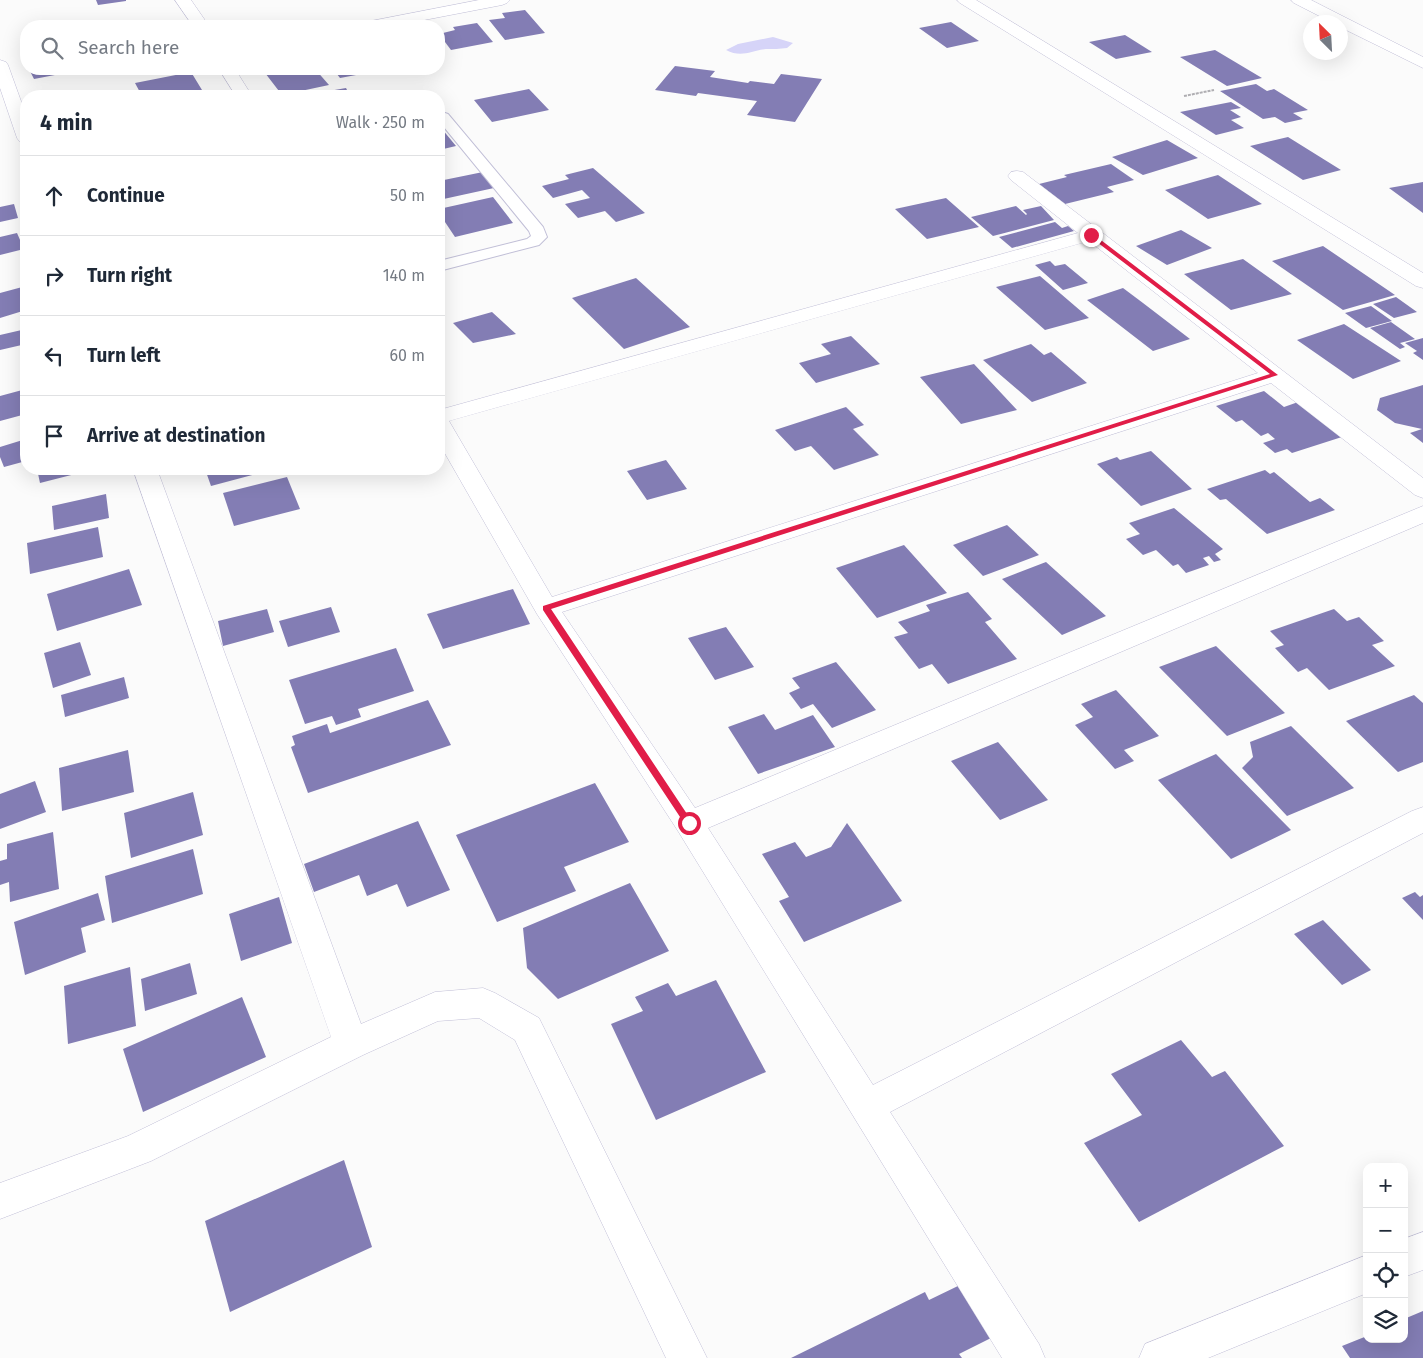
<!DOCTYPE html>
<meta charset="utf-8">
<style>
:root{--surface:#fff;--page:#f2f2f3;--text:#1f2937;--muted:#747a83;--line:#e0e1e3}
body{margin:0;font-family:"Fira Sans",sans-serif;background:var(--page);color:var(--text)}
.controls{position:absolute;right:15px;bottom:15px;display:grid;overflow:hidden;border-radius:10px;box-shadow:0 5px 20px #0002}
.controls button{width:45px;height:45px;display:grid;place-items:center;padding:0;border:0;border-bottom:1px solid var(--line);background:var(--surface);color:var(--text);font:25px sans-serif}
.compass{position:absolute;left:1303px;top:15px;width:45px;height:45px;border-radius:50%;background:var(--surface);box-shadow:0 5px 20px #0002;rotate:336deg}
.stop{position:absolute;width:15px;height:15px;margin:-11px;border:4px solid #e11d48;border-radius:50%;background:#fff}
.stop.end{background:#e11d48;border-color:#fff;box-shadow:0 1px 5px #0008}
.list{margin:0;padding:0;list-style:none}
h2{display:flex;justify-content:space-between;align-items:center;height:65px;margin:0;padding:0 20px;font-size:21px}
h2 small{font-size:16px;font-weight:400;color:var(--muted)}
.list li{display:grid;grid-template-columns:32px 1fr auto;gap:15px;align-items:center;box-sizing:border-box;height:80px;padding:0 20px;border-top:1px solid var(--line)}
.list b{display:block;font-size:19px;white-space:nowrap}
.list em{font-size:16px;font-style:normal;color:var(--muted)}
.icon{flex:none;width:28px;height:28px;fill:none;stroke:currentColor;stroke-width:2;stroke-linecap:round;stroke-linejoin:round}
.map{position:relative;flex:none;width:1423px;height:1358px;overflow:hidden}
.search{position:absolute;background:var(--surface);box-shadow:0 5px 20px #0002;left:20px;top:20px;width:425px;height:55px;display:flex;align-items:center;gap:12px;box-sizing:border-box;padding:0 18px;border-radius:20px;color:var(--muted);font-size:19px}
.panel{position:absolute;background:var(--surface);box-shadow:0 5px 20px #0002;left:20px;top:90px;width:425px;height:385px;border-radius:20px}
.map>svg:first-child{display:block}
</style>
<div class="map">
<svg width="1423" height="1358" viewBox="0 0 1423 1358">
<rect width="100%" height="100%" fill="#fbfbfb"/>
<path fill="#d6d4f8" d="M773,37L793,43L787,48C780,49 773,49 766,49C751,51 741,58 726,50L738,44Z"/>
<path fill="#837db4" d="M96,0H126V1L98,5Z
M525,10L545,33L505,40L489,20L505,18L502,13Z
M951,22L979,41L947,48L919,28Z
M477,23L493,42L451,50L439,34L455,30L453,27Z
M1125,35L1152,52L1116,59L1089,42Z
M1215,50L1262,78L1227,86L1180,57Z
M675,66L715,71L710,77L748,83L750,81L774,84L781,74L822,79L795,122L747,115L757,101L698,93L696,96L655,90Z
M29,69H81V70L34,79Z
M122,69H153V70L127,75Z
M262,69H315L329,85L282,95Z
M333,69H383V70L340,78Z
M191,72L202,90L172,96H142L135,83Z
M1256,84L1267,91L1274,89L1308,110L1293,113L1303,119L1285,123L1275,117L1263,119L1220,91Z
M346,88L350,96H306V95Z
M529,89L549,110L492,122L474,100Z
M230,90L234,96H202V95Z
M1231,102L1241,108L1230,110L1241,117L1231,120L1244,128L1216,135L1180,112Z
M439,129H442L456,146L439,150Z
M1288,137L1341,170L1303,180L1250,146Z
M1167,140L1198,158L1143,175L1112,157Z
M1111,164L1134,180L1107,187L1114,192L1065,204L1039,184L1067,177L1064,175Z
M593,168L645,213L616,222L605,211L578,218L565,204L590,198L582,190L553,198L542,186L569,179L565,175Z
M483,172L494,188L439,200V181Z
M1218,175L1262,204L1208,219L1165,190Z
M1423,182V213L1389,188Z
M493,197L513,223L455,237L439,213V209Z
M946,198L979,227L927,239L895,209Z
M14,204L18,218L0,222V207Z
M1016,206L1026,215L1027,214L1023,210L1041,206L1054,220L993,236L971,217Z
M1055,222L1062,228L1068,226L1074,231L1012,248L999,237Z
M1181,230L1212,248L1167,265L1136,246Z
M17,233L24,249L0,255V237Z
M1323,246L1395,295L1343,310L1272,261Z
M1243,259L1292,294L1231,310L1184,274Z
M1050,261L1055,266L1065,264L1088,283L1063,290L1035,265Z
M1040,276L1089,318L1045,330L996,287Z
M636,278L690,327L624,349L572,298Z
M26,286V300L22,301L26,310L0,318V293Z
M1123,288L1143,303L1190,339L1153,351L1087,300Z
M1396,297L1417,312L1394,318L1373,304Z
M1371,306L1392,321L1366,328L1345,313Z
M492,312L516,334L473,343L453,323Z
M1391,322L1415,339L1400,343L1405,347L1400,349L1370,328Z
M1344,324L1401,361L1353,379L1297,340Z
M26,329V344L0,350V335Z
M851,336L880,364L816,383L799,363L831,354L821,344Z
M1423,338V360L1413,353L1417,351L1405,343Z
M1031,344L1044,355L1051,352L1087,383L1032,402L983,360Z
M974,364L1017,410L961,424L920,377Z
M1423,385V443L1410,433L1422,429L1395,423L1377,410L1380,398Z
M26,389V414L0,421V396Z
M1264,391L1284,407L1301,401L1345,436L1292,453L1287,449L1275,453L1263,443L1275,439L1268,433L1261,436L1242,420L1236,422L1216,406Z
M846,407L864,425L853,429L879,455L834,470L811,446L795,451L775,430Z
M26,439V461L4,467L0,457V447Z
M1151,451L1192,489L1141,506L1097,464L1117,457L1120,460Z
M666,460L687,489L647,500L627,471Z
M37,469H82L83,472L40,483Z
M205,469H275L211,486Z
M1265,470L1270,474L1274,472L1310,502L1320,498L1335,510L1267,534L1226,499L1220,500L1207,489Z
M287,477L300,509L234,526L223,493Z
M106,494L109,518L54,530L52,506Z
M1174,508L1223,549L1215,554L1221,560L1214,562L1209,556L1203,558L1209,565L1186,573L1178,564L1173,566L1156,550L1143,555L1126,539L1140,534L1129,523Z
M1007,525L1039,555L983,576L953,545Z
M98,527L103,557L30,574L27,543Z
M904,545L947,593L877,618L836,568Z
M1046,562L1106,616L1062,635L1002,579Z
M129,569L142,605L57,631L47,594Z
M513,589L530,624L443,649L427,614Z
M968,592L992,619L985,622L1017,659L948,684L932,664L919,669L894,637L908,633L898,622L930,611L926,605Z
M331,607L340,632L288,647L279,621Z
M267,609L274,632L223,646L218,621Z
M1334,609L1347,621L1359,617L1384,641L1372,645L1395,666L1329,690L1307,668L1298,672L1275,648L1284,645L1270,631Z
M726,627L754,667L715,680L688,638Z
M80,642L91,675L53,688L44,653Z
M1216,646L1285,713L1227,736L1159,667Z
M396,648L414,691L358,709L361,717L336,725L332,716L305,724L289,680Z
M836,662L876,710L832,728L813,704L801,709L789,693L800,688L792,678Z
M124,677L129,698L65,717L61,695Z
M1116,690L1159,736L1124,750L1134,761L1115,769L1075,725L1093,717L1081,704Z
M1414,695L1423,703V762L1398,772L1346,721Z
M428,700L451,745L308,793L291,747L295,745L292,736L327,724L330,733Z
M764,714L775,730L813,715L835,747L758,774L728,727Z
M1291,726L1354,788L1287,816L1242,768L1253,757L1250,742Z
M998,742L1048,800L1000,820L951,761Z
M128,750L134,792L62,811L59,768Z
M1216,754L1291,830L1231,859L1158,780Z
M35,781L46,812L0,829V794Z
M595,783L629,842L564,867L576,891L497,922L456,835Z
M193,792L203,835L131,858L124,813Z
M418,821L450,890L407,907L397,884L367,896L359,875L314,892L304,864Z
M847,823L902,901L804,942L779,901L789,897L762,854L795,842L806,857L831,847Z
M53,832L59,889L10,902L9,882L0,885V861L7,859V844Z
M193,849L203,894L112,923L105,876Z
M630,883L669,951L558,999L527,968L523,928Z
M1415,892L1420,897L1423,895V920L1402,898Z
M98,893L105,920L81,928L86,952L25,975L14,922Z
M279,897L292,943L241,961L229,914Z
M1323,920L1371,970L1342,985L1294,934Z
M190,963L197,994L145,1011L141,979Z
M130,967L136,1026L68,1044L64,986Z
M716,980L766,1072L656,1120L611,1024L643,1011L635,997L668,983L676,996Z
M242,997L266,1057L143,1112L123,1049Z
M1181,1040L1212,1077L1225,1071L1284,1146L1139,1222L1084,1143L1142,1115L1111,1074Z
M344,1160L372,1247L230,1312L205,1221Z
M960,1285L991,1338L959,1354L962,1358H791L925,1292L929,1300Z
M1423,1311V1358H1350L1342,1346L1367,1336V1339H1404V1319Z"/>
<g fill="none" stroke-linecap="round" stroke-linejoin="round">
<defs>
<path id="lane" d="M439,111L448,114L543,227L547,237L539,245L439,271V261L527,239L531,236L529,231L439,121Z"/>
<path id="street" d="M175,0H191L209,26H193Z
M479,0H510L507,3L502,5L393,26H363L366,23L371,21Z
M957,0H976L1423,273V288L1416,286L960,3Z
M1291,0H1311L1423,57V68L1340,27V22H1331L1294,3Z
M0,60L6,62L8,65L26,115V143L20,142L17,138L0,88Z
M219,69H235L252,96H236Z
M1017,171L1023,172L1423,478V498L1415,495L1271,383L562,612L695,808L1423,506V523L708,828L873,1085L1412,811L1423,807V833L890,1112L1039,1344L1045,1358H1002L678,831L537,614L439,443V410L1078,233L1011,180L1008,176L1011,172ZM1089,241L1258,373L552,597L449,421Z
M133,469H157L361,1024L435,992L483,988L495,993L539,1018L707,1358H666L515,1040L479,1018L438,1021L363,1055L151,1161L0,1219V1183L128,1136L331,1037Z
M1423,1232V1270L1404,1277V1239Z
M1367,1255V1293L1208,1358H1139L1145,1344Z"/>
</defs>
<use href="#lane" stroke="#c1bfd7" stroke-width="2"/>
<use href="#street" stroke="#c1bfd7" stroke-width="1"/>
<path stroke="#afaeb2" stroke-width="2" stroke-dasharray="3 1" stroke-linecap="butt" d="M1184,96L1214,90"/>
<use href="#lane" fill="#fff" fill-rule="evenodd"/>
<use href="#street" fill="#fff" fill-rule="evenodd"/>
</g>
<path fill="#e11d48" d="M1089,234H1093L1278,375L551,609L693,823L692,826H686L543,610V606L1270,374L1089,236Z"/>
</svg>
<div class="controls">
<button>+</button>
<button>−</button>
<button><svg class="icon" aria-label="locate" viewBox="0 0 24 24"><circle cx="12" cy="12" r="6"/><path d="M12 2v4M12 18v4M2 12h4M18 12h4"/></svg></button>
<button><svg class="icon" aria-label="layers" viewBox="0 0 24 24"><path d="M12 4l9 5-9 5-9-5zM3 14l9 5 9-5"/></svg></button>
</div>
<svg class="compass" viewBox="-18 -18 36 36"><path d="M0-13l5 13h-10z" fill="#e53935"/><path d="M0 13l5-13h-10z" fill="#747a83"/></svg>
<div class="stop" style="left:689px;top:823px"></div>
<div class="stop end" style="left:1091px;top:235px"></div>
<div class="search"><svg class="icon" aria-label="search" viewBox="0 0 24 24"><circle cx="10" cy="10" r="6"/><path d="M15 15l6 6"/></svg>Search here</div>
<section class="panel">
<h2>4 min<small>Walk · 250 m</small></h2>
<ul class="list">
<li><svg class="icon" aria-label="ahead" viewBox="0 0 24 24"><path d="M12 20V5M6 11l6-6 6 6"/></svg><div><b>Continue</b></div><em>50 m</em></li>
<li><svg class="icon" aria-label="right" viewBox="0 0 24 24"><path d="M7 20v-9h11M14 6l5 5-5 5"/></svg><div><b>Turn right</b></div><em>140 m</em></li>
<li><svg class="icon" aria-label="left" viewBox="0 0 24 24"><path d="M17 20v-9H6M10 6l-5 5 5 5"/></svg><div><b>Turn left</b></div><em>60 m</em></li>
<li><svg class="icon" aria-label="arrive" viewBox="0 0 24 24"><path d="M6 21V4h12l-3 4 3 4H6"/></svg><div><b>Arrive at destination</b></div></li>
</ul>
</section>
</div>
